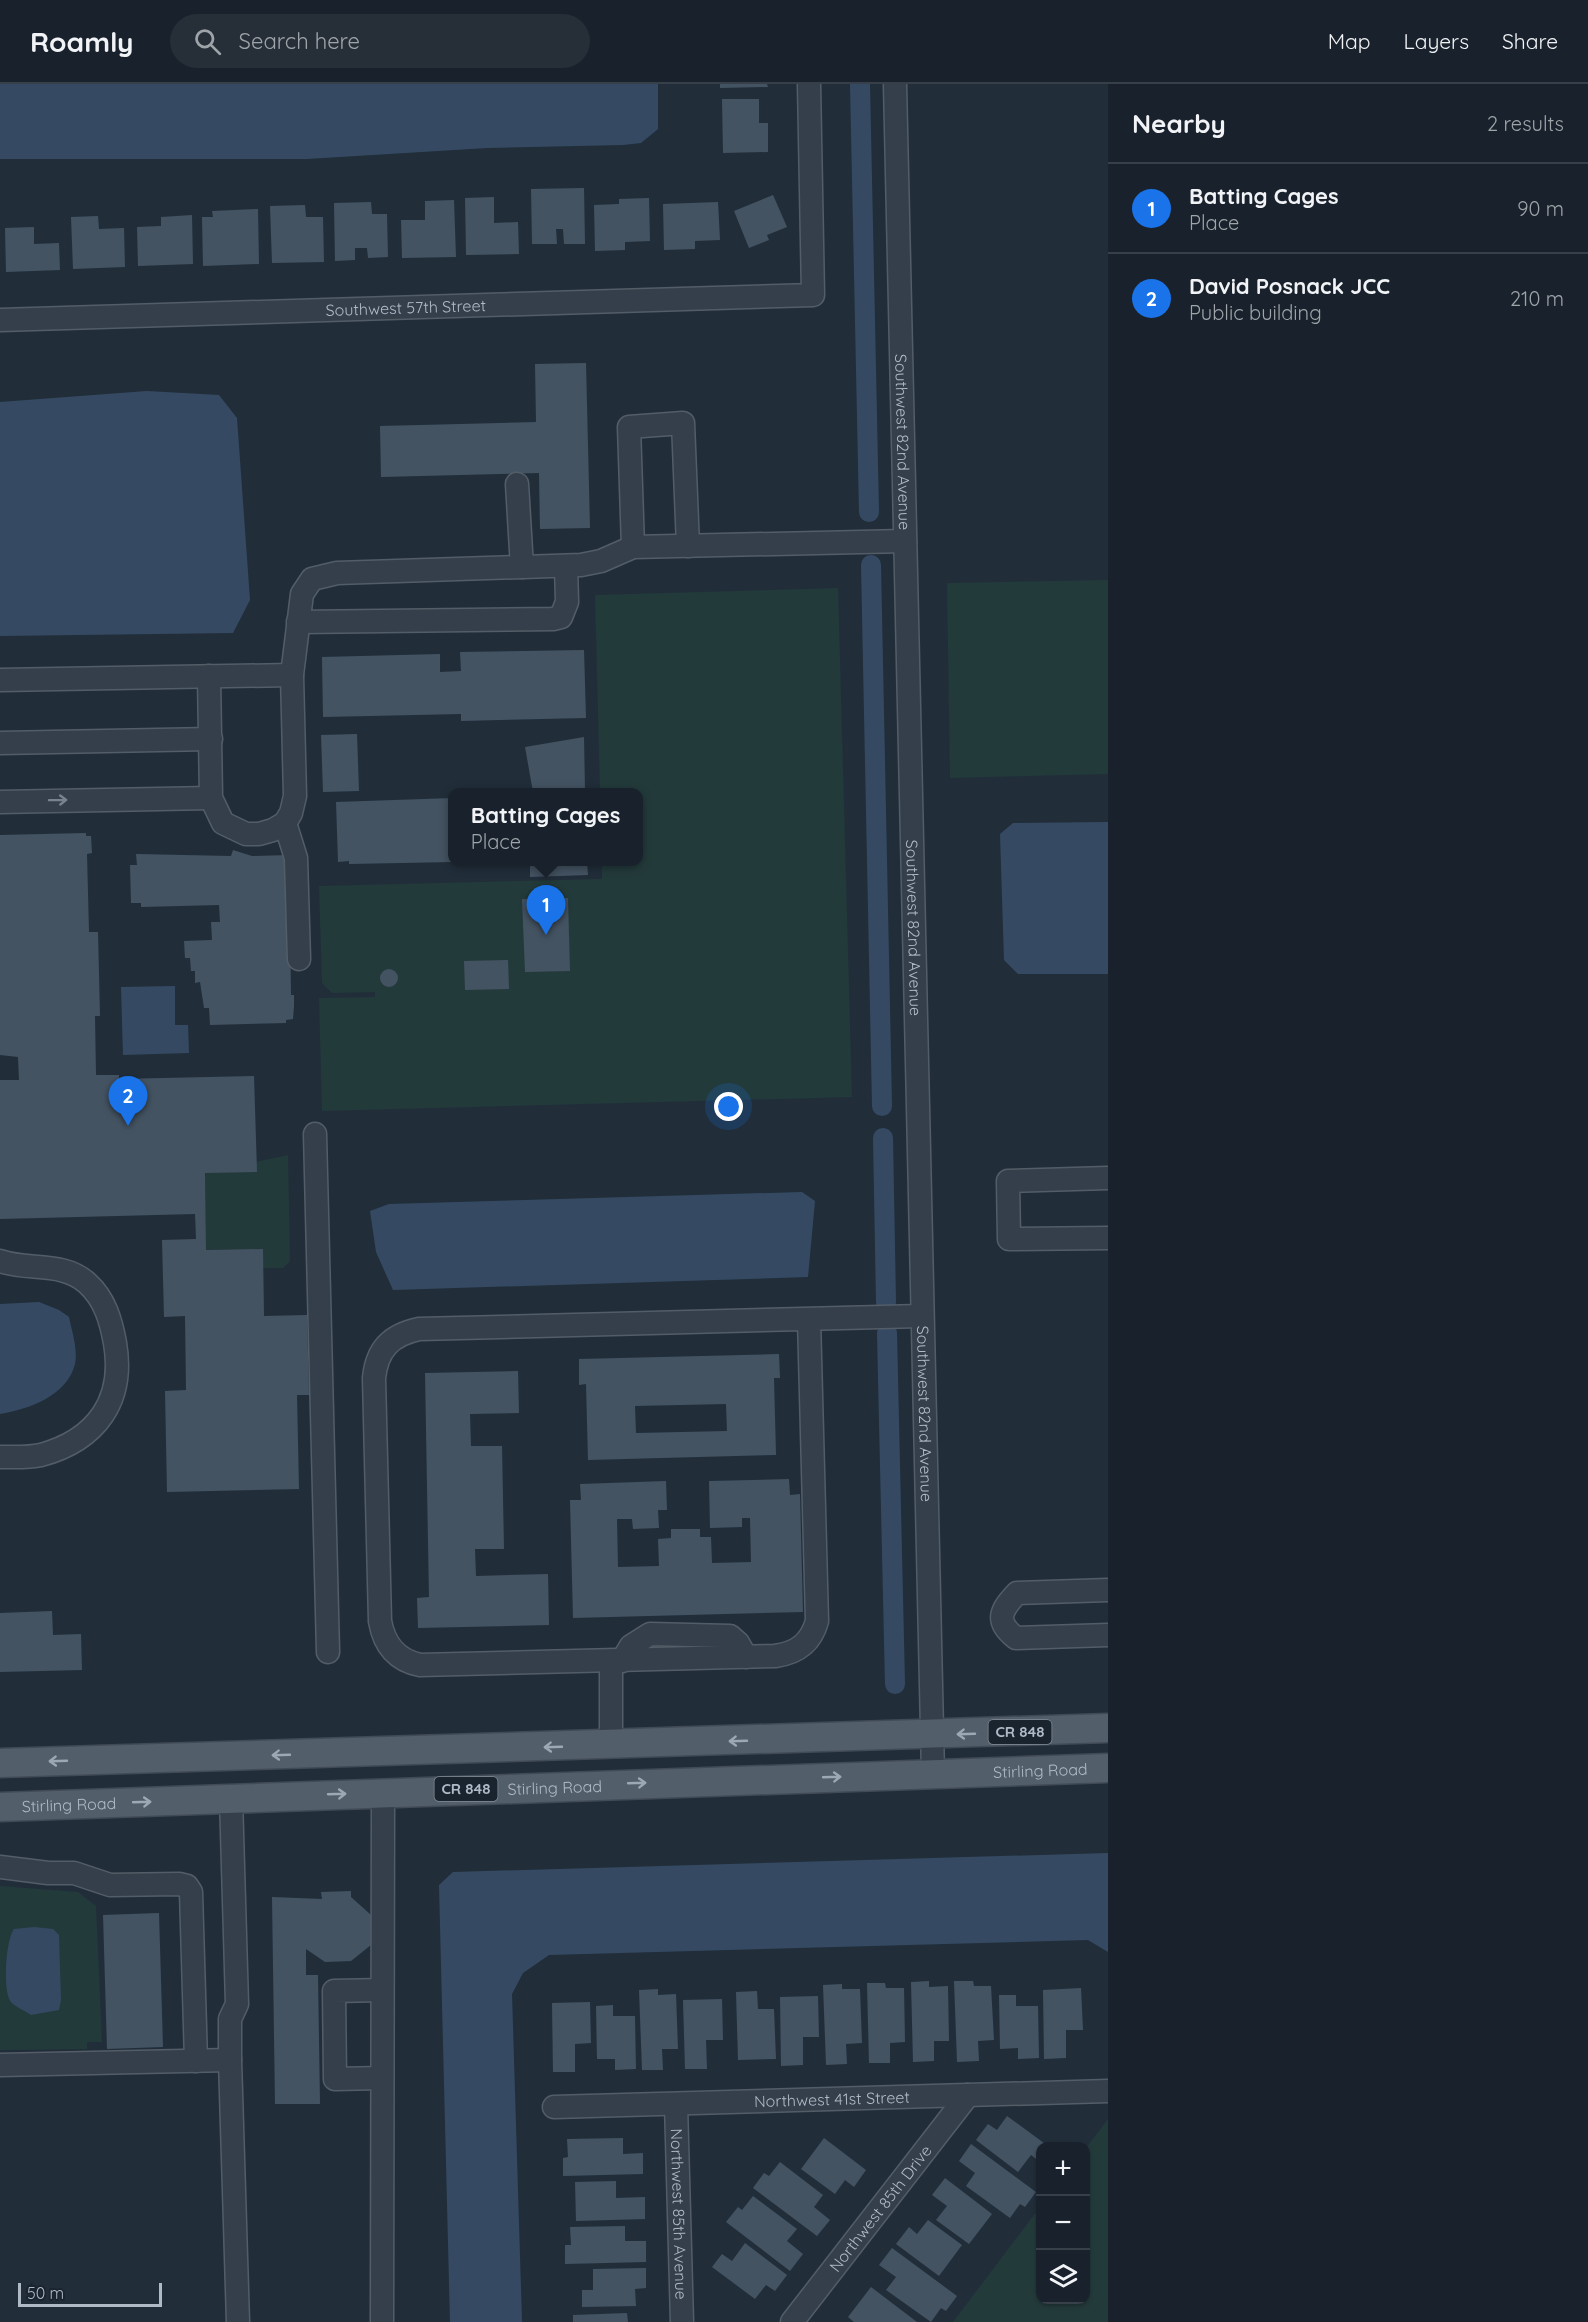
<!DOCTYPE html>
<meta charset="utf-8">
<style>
:root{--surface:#19222c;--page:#262f38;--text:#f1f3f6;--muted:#9fa4a9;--line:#373f48;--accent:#1a73e8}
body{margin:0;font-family:Quicksand,sans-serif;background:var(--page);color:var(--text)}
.controls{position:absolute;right:18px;bottom:18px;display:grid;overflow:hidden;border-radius:12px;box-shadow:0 2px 4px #0004}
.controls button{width:54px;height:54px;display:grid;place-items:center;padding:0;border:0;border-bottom:2px solid var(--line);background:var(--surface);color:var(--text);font:30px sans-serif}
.scale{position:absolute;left:18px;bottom:15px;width:144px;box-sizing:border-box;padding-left:6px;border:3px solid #b0bac7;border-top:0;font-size:16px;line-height:21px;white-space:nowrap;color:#b0bac7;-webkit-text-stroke:4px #1a242f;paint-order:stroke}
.you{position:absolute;left:729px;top:1023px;width:21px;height:21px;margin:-15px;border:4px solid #fff;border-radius:50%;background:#1a73e8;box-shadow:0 0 0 9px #1a73e833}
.badge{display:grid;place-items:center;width:39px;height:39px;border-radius:50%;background:var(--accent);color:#fff;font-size:20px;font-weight:700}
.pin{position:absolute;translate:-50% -50px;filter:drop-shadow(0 2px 3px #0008)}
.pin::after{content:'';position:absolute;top:32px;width:21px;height:18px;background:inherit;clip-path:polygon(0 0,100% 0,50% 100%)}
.popup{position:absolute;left:448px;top:704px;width:195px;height:78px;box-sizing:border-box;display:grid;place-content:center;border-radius:12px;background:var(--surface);filter:drop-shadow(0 2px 4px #0005);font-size:20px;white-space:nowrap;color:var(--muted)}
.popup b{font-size:22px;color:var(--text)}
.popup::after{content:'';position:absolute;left:50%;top:100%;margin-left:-12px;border:12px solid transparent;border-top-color:var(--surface)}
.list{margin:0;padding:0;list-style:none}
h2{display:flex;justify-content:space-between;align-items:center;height:78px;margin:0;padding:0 24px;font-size:26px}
h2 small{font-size:20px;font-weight:400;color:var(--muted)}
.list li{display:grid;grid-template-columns:39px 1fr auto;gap:18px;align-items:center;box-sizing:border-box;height:90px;padding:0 24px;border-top:2px solid var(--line)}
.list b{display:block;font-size:22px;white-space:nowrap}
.list p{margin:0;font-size:20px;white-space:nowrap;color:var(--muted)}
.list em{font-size:20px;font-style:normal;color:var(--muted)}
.icon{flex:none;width:33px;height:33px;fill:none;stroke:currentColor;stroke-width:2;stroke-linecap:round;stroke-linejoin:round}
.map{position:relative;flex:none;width:1108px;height:2238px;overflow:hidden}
header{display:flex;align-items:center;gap:36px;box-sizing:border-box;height:84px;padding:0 30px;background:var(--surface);border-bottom:2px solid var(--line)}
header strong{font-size:28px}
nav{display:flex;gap:33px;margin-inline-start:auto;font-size:21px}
.search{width:420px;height:54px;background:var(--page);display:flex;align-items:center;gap:15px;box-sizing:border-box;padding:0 21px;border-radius:33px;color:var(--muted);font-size:22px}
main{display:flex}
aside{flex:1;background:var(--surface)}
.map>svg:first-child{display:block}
</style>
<header>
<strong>Roamly</strong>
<div class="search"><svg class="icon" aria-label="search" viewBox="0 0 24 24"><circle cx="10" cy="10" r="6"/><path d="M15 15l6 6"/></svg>Search here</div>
<nav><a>Map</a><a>Layers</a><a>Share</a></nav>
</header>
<main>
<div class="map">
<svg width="1108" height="2238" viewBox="0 0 1108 2238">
<rect width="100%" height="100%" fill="#212e3a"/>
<path fill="#233a3b" d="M1108,496V690L950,694L947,499Z
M838,504L852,1013L322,1027L319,914L375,913V908L332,909L322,899L319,802L602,795V778H639V708H600L595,511Z
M288,1071L290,1177L283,1184H263L262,1165L206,1166L205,1089Z
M0,1802L78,1808L96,1822L102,1958H87V1965L0,1966Z
M1108,2035V2238H953L1040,2123V2216H1086V2064Z"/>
<path fill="#354a62" d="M0,0H658V45L641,59L623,61L487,64L307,75H0Z
M147,307L219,311L237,334L250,516L233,549L0,552V318Z
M1108,738V890H1018L1004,876L1000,750L1013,739Z
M175,902V941H188L189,969L123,971L121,903Z
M802,1108L815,1117L808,1193L393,1206L376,1168L370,1127L389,1120Z
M39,1218L59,1226L69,1233C72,1248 78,1265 75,1280C67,1312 29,1325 0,1330V1220Z
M1108,1769V1868L1088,1856L549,1871L523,1889L512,1910L522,2238H450L439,1801L453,1788Z
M34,1843L53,1845L59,1851L61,1916L59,1926L31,1931C26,1927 15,1923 11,1918C2,1907 6,1855 14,1845Z"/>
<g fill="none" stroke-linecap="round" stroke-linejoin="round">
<path stroke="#354a62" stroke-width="20" d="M860,0L869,428
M871,481L882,1022
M883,1054L886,1218
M887,1249L895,1600"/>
</g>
<path fill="#445362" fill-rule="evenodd" d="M720,0H767L768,3L720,4Z
M722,15H759V39H768V68L723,69Z
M584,104L585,160H564L563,145H556L557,160H532L531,105Z
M773,111L787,143L767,151L769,156L749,164L734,127Z
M494,113V139L518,138L519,170L466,171L465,114Z
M649,114L650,157L625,158V166L595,167L594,121L619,120V115Z
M454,116L456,173L402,174L401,136H425V117Z
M371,118L372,130H387L388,173L368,174L367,164H355V176L335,177L334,119Z
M718,118L720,156L695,157V165L664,166L663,120Z
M305,121L306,133H323L324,178L272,179L270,122Z
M258,125L259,180L203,182L202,133H213L212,127Z
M192,131L193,180L138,182L137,143L161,142V133Z
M98,132L99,145L124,144L125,183L73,185L71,133Z
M34,143V160L59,159L60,186L6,188L5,144Z
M586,279L590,444L540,445L539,389L381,393L380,342L536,338L535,280Z
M584,566L586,634L461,637V630L323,633L322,573L440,570V588L461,587L460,568Z
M357,650L359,707L323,708L321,651Z
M584,653L585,708H533L525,663Z
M453,714V778L349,780V777L338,778L336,718Z
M86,749V752H91L92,769L87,770L89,848H98L100,932H95L96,991H119V995L254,992L257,1088L205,1089L206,1166L263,1165L264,1232L307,1231L309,1311H297L299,1405L167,1408L165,1307L186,1306L185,1232L164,1233L162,1156L196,1155L195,1130L0,1135V996H19L18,973L0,971V751Z
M233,766L252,772L289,771L291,911H294V922L293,935L286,936V939L210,941L209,924H204L200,898L195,899V887H191L190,874H185L184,857L212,856L211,838H220L219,821L141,823V819H131L130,781H137L136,770L231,772Z
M530,778H587L588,791L530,793Z
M568,814L570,887L525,888L522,815Z
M508,876L509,905L465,906L464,877Z
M380 894a9 9 0 1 1 18 0a9 9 0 1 1-18 0Z
M779,1270L780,1294H774L776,1371L588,1376L586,1300L579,1301V1275ZM726,1320L727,1347L636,1349L635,1322Z
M518,1287L519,1329L470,1330L471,1362H502L504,1465H475L476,1492L548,1490L549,1541L418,1544L417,1514L429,1513L425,1289Z
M789,1395L790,1411L800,1410L803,1528L573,1534L570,1416H581L580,1400L666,1397L667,1426H658L659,1444L633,1445L632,1435H617L618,1483L659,1482L658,1455L671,1454V1445H700V1453H711L712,1479L751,1478L750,1434H742V1443L710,1444L709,1397Z
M52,1527L53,1551L81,1550L82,1586L0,1588V1529Z
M351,1807V1813L371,1831V1861L351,1877L325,1878L306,1865V1891H318L320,2020H275L272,1813L322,1815L321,1808Z
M159,1829L163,1963L107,1965L103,1831Z
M929,1897V1903L948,1902L949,1957H934V1977L913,1978L911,1898Z
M954,1897H973L974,1902H991L994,1956L978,1957L979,1977L957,1978Z
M867,1899H885L886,1904H904L905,1958L890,1959V1979H869Z
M842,1900V1905H860L862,1959L846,1960L847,1980L826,1981L823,1901Z
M1081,1904L1083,1946H1066V1974L1044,1975L1043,1906Z
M658,1905V1911L676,1910L678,1965H662L663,1986H642L639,1906Z
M757,1907L758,1925H774L776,1975L738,1976L736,1908Z
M999,1911H1016V1922H1038L1039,1974L1018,1975V1964L1000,1965Z
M818,1912L819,1953H803V1981L781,1982L780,1913Z
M722,1915L723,1956H706L707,1985H685L683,1916Z
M590,1918L591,1959L575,1960V1988H553L552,1919Z
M613,1921V1932H635L636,1985L615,1986V1975H597L596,1922Z
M1007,2032L1048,2062H1040V2078L1031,2071L1018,2088L976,2056L988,2040L997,2046Z
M623,2054V2070L643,2069V2090L563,2092V2074L568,2073L567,2055Z
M824,2054L866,2086L854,2103L845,2096L835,2110L801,2085Z
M971,2060L1036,2108L1025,2123L1020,2120L1010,2134L966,2102L975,2089L959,2077Z
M780,2078L823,2111L814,2123L830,2136L817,2152L753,2104L764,2089L769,2092Z
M945,2094L992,2130L969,2160L936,2136L947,2122L932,2111Z
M616,2097V2114L645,2113V2135L576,2137L575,2098Z
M753,2112L797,2145L787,2157L803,2170L790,2187L726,2138L738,2123L742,2126Z
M928,2136L962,2161L939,2192L896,2160L909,2143L917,2150Z
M625,2142V2157H646V2178L565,2180V2161H571L570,2143Z
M745,2159L787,2191L775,2207L766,2201L755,2215L712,2183L722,2170L732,2177Z
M892,2164L957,2212L946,2227L941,2224L931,2238L886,2206L896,2193L879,2181Z
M646,2184V2204L635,2205L636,2222L582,2223V2206H593V2185Z
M871,2203L917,2238H854L848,2233Z
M627,2229L628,2238H573V2231Z"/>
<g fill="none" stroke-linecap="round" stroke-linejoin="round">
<defs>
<g id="minor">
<path id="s1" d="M895,0L933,1690"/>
<path id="s2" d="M0,236L813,211L809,0"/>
<path d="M517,400L522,483"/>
<path d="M633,463L629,343L683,339L688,462"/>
<path d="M298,538L553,535L561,533L567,518L566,482"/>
<path d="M209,592L211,714L223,739L246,750H259L273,746L285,739L291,729L295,712L292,591L302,510L312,495L337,489L581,481L601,477L633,463L905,457"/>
<path d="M0,596L292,591"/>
<path d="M0,659L211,655"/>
<path d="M0,718L211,714"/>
<path d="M285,739L296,774L299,875"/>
<path d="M315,1050L328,1568"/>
<path d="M1108,1094L1008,1097L1009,1155L1108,1154"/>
<path d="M0,1177C28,1187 63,1177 87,1199C105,1215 111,1237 115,1259C125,1317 96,1356 41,1371C28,1374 13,1373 0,1373"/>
<path d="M809,1235L817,1537C811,1559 797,1569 775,1572L420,1581C396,1576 384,1560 380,1537L374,1294C377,1265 391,1251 419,1245L921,1232"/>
<path d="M1108,1506L1017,1509C1001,1526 994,1537 1016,1554L1108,1551"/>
<path d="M622,1577L631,1562L650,1550L730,1552L738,1559L746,1573"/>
<path d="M611,1578V1661"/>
<path d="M231,1714L237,1920L230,1935V1976L238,2238"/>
<path d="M0,1783L48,1789H74L110,1801L179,1800L187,1802L191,1808L196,1977"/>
<path d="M382,1906L334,1907L335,1995L382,1994"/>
<path d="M0,1981L230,1976"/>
<path id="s3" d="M676,2020L682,2238"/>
<path id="s4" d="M554,2023L1108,2007"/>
<path d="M382,2238L383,1708"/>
<path id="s5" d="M792,2238L968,2011"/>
</g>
<g id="major">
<path d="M0,1679L1108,1644"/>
<path id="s6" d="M0,1723L1108,1684"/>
</g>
</defs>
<use href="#minor" stroke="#535d68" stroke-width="25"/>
<use href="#major" stroke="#414b57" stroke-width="31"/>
<use href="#minor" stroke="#353f4b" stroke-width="22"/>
<use href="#major" stroke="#535e6b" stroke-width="28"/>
</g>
<defs><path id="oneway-shaft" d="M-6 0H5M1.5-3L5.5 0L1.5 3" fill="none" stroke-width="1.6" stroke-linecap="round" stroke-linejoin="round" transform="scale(1.5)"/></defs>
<use stroke="#79838f" href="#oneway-shaft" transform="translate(58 716) rotate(-1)"/>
<g stroke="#9da8b5">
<use href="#oneway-shaft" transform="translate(966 1650) rotate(178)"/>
<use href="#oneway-shaft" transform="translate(738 1657) rotate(178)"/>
<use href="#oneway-shaft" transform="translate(553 1663) rotate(178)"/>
<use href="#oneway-shaft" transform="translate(281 1671) rotate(178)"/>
<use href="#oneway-shaft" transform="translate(58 1677) rotate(178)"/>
<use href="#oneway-shaft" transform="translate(832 1693) rotate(-2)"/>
<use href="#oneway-shaft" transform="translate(637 1699) rotate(-2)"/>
<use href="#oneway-shaft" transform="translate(337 1710) rotate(-2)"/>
<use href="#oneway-shaft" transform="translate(142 1718) rotate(-2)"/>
</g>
<g text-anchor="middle" stroke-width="6" stroke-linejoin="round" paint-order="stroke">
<g fill="#1a242f" stroke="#838d99" stroke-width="1.5">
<rect x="988.5" y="1636" width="63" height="24" rx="4.5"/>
<rect x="434.5" y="1693" width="63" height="24" rx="4.5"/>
</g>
<g font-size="15" font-weight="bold" fill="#b0bac7">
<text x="1020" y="1653">CR 848</text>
<text x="466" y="1710">CR 848</text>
</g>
<g font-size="16" fill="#b0bac7" stroke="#1a242f">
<text dy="6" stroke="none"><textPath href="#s2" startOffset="406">Southwest 57th Street</textPath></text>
<text dy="6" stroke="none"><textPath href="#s1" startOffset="358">Southwest 82nd Avenue</textPath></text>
<text dy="6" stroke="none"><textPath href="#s1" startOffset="844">Southwest 82nd Avenue</textPath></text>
<text dy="6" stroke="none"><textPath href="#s1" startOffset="1330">Southwest 82nd Avenue</textPath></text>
<text dy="6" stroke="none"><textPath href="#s6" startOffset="1041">Stirling Road</textPath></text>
<text dy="6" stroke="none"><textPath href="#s6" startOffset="555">Stirling Road</textPath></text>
<text dy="6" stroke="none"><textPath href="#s6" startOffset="69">Stirling Road</textPath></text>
<text dy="6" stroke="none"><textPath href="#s4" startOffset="278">Northwest 41st Street</textPath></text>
<text dy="6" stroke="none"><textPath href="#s5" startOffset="144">Northwest 85th Drive</textPath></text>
<text dy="6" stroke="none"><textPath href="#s3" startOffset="110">Northwest 85th Avenue</textPath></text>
</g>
</g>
</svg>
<div class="controls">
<button>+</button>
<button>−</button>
<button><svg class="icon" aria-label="layers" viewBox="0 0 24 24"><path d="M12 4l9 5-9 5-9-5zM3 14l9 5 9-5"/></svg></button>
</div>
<div class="scale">50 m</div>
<div class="you"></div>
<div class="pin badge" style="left:546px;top:851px">1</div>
<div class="popup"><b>Batting Cages</b>Place</div>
<div class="pin badge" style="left:128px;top:1042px">2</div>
</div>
<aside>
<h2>Nearby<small>2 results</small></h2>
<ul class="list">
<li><span class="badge">1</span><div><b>Batting Cages</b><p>Place</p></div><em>90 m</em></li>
<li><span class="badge">2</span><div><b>David Posnack JCC</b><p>Public building</p></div><em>210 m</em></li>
</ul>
</aside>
</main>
